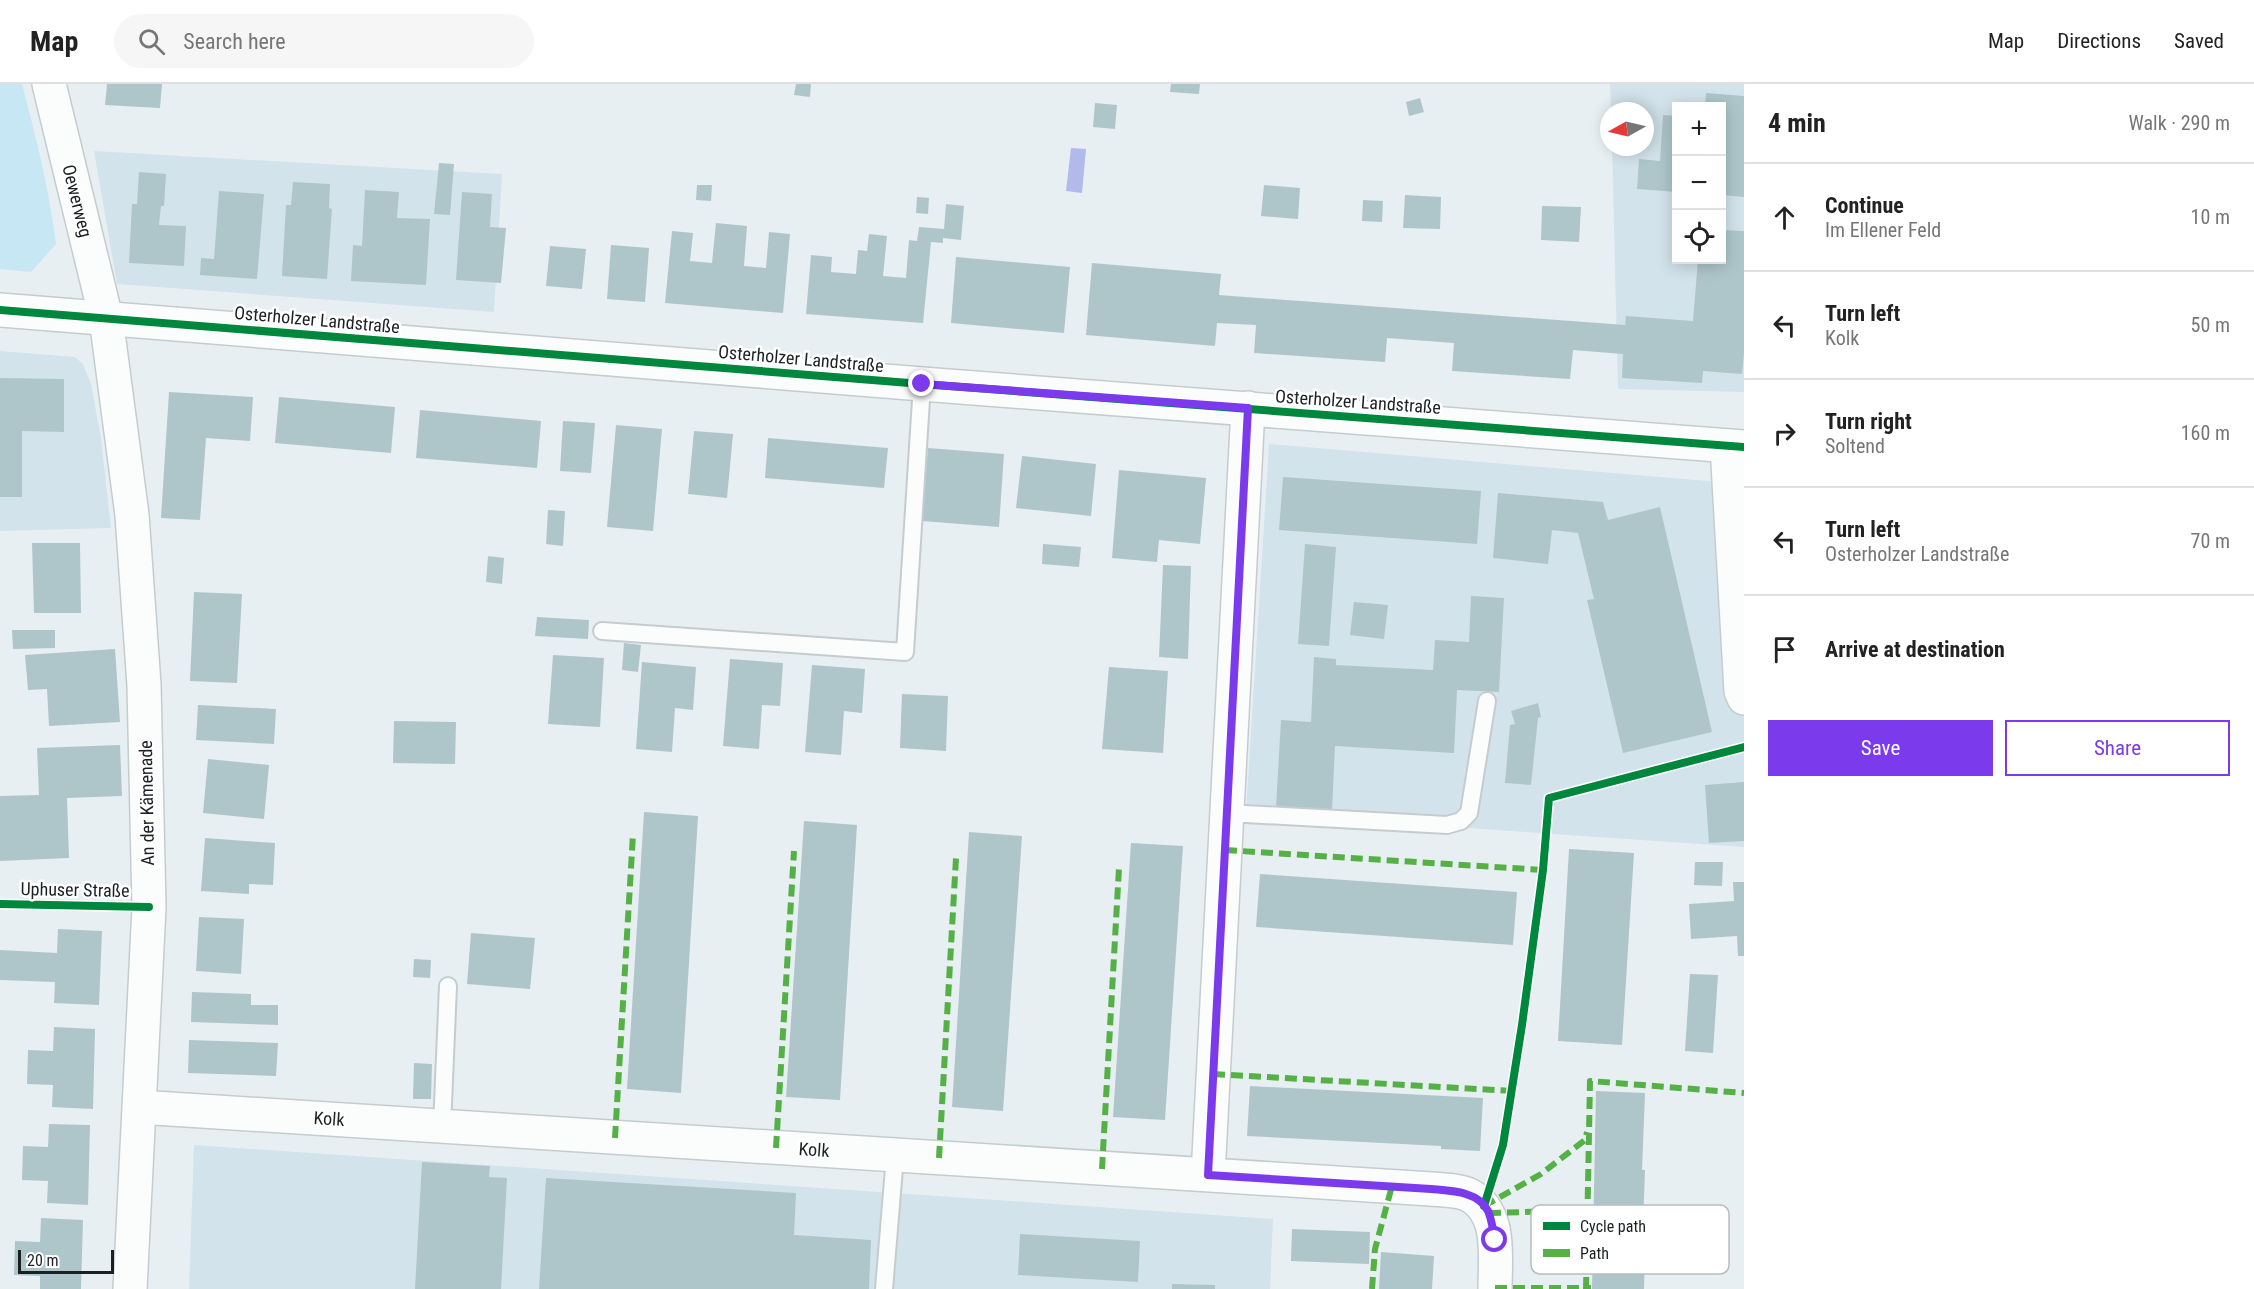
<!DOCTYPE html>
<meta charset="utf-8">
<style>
:root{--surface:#fff;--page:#f6f6f6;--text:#222;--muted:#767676;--line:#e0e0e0;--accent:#7c3aed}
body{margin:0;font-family:"Roboto Condensed",sans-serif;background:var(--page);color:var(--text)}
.controls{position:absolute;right:18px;top:18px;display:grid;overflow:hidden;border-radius:0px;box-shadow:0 3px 15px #0003}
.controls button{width:54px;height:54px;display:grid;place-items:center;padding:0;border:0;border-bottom:2px solid var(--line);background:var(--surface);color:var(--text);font:30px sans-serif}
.compass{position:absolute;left:1600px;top:18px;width:54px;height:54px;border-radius:50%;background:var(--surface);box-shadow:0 3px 15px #0003;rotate:262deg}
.scale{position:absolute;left:18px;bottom:15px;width:96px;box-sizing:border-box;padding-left:6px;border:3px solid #1b2023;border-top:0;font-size:16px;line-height:21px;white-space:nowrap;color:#1b2023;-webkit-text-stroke:4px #fff;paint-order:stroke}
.stop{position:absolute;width:18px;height:18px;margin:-14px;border:4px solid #7c3aed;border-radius:50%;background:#fff}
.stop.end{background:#7c3aed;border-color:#fff;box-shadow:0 2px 6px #0008}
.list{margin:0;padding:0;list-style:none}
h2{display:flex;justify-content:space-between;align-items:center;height:78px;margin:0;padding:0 24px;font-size:26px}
h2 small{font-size:20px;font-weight:400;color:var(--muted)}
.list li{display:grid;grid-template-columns:39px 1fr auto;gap:18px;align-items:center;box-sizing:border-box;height:108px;padding:0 24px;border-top:2px solid var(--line)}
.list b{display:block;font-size:22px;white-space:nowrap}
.list p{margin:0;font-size:20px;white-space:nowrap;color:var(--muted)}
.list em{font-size:20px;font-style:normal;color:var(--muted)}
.actions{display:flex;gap:12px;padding:18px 24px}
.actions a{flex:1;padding:14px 0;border:2px solid var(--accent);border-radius:0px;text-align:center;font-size:21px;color:var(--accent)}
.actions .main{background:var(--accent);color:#fff}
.icon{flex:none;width:33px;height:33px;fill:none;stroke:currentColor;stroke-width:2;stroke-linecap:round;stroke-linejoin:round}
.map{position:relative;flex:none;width:1744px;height:1205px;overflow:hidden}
header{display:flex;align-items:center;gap:36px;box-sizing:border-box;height:84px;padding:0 30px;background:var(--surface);border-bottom:2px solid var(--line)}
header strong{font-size:28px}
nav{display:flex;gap:33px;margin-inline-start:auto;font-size:21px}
.search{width:420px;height:54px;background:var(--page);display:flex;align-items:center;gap:15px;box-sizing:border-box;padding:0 21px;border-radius:33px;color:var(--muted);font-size:22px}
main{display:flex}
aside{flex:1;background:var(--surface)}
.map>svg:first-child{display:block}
</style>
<header>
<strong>Map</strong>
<div class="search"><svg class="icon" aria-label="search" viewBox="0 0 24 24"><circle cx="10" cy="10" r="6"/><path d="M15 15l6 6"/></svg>Search here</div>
<nav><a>Map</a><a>Directions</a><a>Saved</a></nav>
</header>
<main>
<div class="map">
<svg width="1744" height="1205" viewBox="0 0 1744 1205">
<rect width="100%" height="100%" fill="#e7eff3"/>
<path fill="#d3e3eb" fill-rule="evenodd" d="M1610,0H1744V308L1618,305L1612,63H1645V27H1611ZM1676,22H1722V176H1676Z
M94,67L502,90L494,228L117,200Z
M0,267L75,273L83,280L91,300L101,354L111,444L0,447Z
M1269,360L1744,400V763L1246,729Z
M194,1061L1273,1135L1270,1205H189Z"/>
<path fill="#c8e7f5" d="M0,0H22C36,53 49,105 56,160L31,188L0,185Z"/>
<path fill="#b1baeb" d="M1071,64L1086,65L1082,109L1066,107Z"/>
<path fill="#aec6ca" d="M107,0H162L160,24L105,21Z
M796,0H811L810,13L794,11Z
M1171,0H1200L1199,10L1170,8Z
M1706,9L1744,12V113L1722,111V22H1705Z
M1420,14L1424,28L1409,32L1406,18Z
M1095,19L1117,21L1115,45L1093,43Z
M1663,31L1676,32V108L1637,105L1639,75L1660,77Z
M439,79L454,80L450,131L434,130Z
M139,88L166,90L164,122H161L159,141L186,142L184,182L129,179L132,120H137Z
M293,98L330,100L329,124L332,125L327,195L282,192L286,121H291Z
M697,101H712L711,117L696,116Z
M1264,101L1300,104L1298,135L1261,132Z
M365,106L399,108L397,134L430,135L426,201L351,197L353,161L362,162Z
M219,107L264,110L257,195L200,191L201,174L214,175Z
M462,108L492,110L490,143L506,144L501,199L456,196Z
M1405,111L1441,113L1440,145L1403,144Z
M917,113L929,114L928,130L916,129Z
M1363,116L1383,117L1382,138L1362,137Z
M946,120L964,122L961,156L943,154V159L931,158L923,239L806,230L811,171L832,173L831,188L856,190L858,166L867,167L869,150L887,152L883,192L906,194L909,156L917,157L919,143L944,145Z
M1542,122L1581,123L1579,158L1541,156Z
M716,139L747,142L744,182L766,184L769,148L790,150L783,229L665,219L672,147L693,149L690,177L712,179Z
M1722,146L1744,147V269L1742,290L1703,287L1702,299L1622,294L1623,270L1573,266L1570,295L1452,287L1454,259L1387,254L1385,278L1254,269L1256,241L1217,239L1215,262L1086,251L1092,179L1221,190L1219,211L1625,241L1626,232L1693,237L1698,176H1722Z
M611,161L649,164L645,218L607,215Z
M550,162L586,165L582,205L546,202Z
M956,173L1070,183L1064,249L951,239Z
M0,294L64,295V348L22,347V413H0Z
M169,308L253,313L250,357L206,354L200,436L161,434Z
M279,313L395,323L391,369L275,359Z
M420,326L541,337L537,384L416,374Z
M563,337L595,339L591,389L560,387Z
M616,341L662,345L653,447L607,443Z
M694,347L733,350L727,414L688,410Z
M768,354L888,364L884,404L765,394Z
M928,364L1004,370L999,443L922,437Z
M1022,372L1096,380L1091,432L1016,424Z
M1119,386L1206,394L1200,460L1159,456L1157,478L1112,474Z
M1283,393L1481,407L1477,460L1279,446Z
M1498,409L1603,418L1608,436L1660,423L1712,648L1623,669L1587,516L1594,515L1578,449L1552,446L1548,480L1493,474Z
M548,426L565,427L563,462L546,460Z
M32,459H80L81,529H34Z
M1043,460L1081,463L1079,483L1042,480Z
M1305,460L1336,463L1329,562L1298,560Z
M488,472L504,474L502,500L486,498Z
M1163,481L1191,482L1188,575L1159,573Z
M194,508L242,510L237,599L190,597Z
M1471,512L1504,514L1499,608L1457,606L1454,669L1335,662L1332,727L1276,723L1281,636L1311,638L1314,573L1336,575V581L1433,586L1435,556L1469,558Z
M1354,518L1388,521L1384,555L1350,551Z
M537,533L589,536L588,555L535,552Z
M12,546H55V564L13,565Z
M624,559L641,561L638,588L622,586Z
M115,565L120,638L49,642L47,605L28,606L25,571Z
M553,571L604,574L600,643L548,640Z
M730,575L783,579L780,622L762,621L759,665L723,662Z
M642,578L696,583L693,626L675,624L672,668L636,665Z
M812,581L865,585L862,629L844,627L841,671L805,668Z
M1109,583L1168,587L1163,669L1102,665Z
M902,610L948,612L946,667L900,664Z
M1538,619L1541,633L1538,634L1531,701L1505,699L1510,641L1515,640L1511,627Z
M198,621L276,625L274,660L196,656Z
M394,637L456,638L455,680L393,679Z
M120,661L122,712L67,714L69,774L0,777V712L39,711L37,664Z
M208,675L269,681L264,735L203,729Z
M1744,698V757L1709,759L1705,701Z
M644,728L698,732L681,1009L627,1005Z
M804,737L857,741L840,1016L786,1013Z
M969,748L1022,752L1003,1027L952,1023Z
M205,754L275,759L273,801L249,800V810L201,807Z
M1131,759L1183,762L1165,1036L1113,1033Z
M1569,765L1634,769L1622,961L1558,957Z
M1695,778H1723L1722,802L1694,801Z
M1260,790L1517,808L1513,861L1256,843Z
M1733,798H1744V872H1738L1737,852L1691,855L1689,820L1734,817Z
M199,833L244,835L241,890L196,887Z
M58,845L102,847L99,921L54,919L55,898L0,896V866L57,869Z
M471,849L535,854L530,905L467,900Z
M414,875L431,876L430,894L413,893Z
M1690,890L1718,891L1713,969L1685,967Z
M192,908L251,910V921H278V941L191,938Z
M54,943L95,945L93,1025L52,1023L53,1001L27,1000L28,966L53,967Z
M189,956L278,959L276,992L188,989Z
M414,979L432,980L431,1015H413Z
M1250,1002L1483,1014L1480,1067L1441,1065V1062L1247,1052Z
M1596,1007L1645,1009L1642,1086H1645L1642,1168H1645L1644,1205H1592Z
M49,1040L90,1041L88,1121L47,1119L48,1097L22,1096L23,1062L48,1063Z
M422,1078L490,1082L489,1093L507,1094L501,1205H415Z
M546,1094L796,1109L794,1151L871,1156L869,1205H539Z
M41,1134L83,1136L81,1205H40V1192L14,1191L15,1157L40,1158Z
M1292,1145L1370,1148L1369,1180L1291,1177Z
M1020,1150L1140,1157L1138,1198L1018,1191Z
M1381,1168L1434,1172L1432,1205H1379Z
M1172,1200L1215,1201V1205H1172Z"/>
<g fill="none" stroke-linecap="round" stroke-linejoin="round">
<defs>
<path id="service" d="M602,547L905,568L922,300
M1227,729L1447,741L1461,737L1469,729L1487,617
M442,1043L448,902
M884,1205L895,1072"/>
<path id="minor" d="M49,0L106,234L132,431L144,601L149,823L130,1205
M1727,362L1741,607L1744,614
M139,1023L1431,1105C1442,1106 1459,1106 1469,1111C1502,1128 1495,1173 1495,1205
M1208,1091L1248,324"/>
<path id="secondary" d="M0,226L922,300L1744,363"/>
</defs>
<use href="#service" stroke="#c5ccce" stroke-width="20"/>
<use href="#minor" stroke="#c5ccce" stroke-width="36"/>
<use href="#secondary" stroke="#c5ccce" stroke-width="36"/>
<use href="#service" stroke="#fbfdfd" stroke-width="16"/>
<use href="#minor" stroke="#fbfdfd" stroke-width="33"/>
<use href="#secondary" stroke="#fbfdfd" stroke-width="33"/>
<path stroke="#55b145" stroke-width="6" stroke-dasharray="12 6" stroke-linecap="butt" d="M1225,766L1543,786
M1213,990L1512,1007
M615,1054L633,750
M776,1064L794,767
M939,1074L956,774
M1102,1085L1119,784
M1484,1122L1541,1090L1585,1056L1587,1048
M1489,1129L1593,1126
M1495,1204H1591
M1372,1205L1375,1165L1392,1102
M1586,1205L1590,997L1744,1009"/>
<defs>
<path id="cycleway" d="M0,226L922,300L1744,363
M0,820L149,823
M1484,1122L1503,1061L1522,941L1543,786L1549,714L1744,663"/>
</defs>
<use href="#cycleway" stroke="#fff" stroke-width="11"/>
<use href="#cycleway" stroke="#00873e" stroke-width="8"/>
</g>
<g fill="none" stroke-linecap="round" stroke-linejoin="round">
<path stroke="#7c3aed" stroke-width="8" d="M922,300L1248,324L1208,1091L1431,1105C1451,1107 1478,1107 1488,1127C1492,1136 1493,1147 1495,1156"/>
</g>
<g text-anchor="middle" stroke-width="5" stroke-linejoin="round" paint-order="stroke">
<g font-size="18" fill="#1b2023" stroke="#fff">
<text transform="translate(77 117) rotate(76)" y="6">Oewerweg</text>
<text transform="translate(317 236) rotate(5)" y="6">Osterholzer Landstraße</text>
<text transform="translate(801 275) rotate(5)" y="6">Osterholzer Landstraße</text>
<text transform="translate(1358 318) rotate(4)" y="6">Osterholzer Landstraße</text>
<text transform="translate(147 719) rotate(-91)" y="6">An der Kämenade</text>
<text transform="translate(75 806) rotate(1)" y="6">Uphuser Straße</text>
<text transform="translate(329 1035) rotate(4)" y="6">Kolk</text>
<text transform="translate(814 1066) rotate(4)" y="6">Kolk</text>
</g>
</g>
<rect x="1531" y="1121" width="198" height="69" rx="9" fill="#fff" stroke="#bbbcbd" stroke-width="1.5"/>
<rect x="1543" y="1138" width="27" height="8" fill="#00873e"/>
<rect x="1543" y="1165" width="27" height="8" fill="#55b145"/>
<g font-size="16" fill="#1b2023">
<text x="1580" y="1148">Cycle path</text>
<text x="1580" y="1175">Path</text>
</g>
</svg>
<div class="controls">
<button>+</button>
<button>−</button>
<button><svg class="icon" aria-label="locate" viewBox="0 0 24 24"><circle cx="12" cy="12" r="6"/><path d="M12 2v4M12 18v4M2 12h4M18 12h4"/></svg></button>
</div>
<svg class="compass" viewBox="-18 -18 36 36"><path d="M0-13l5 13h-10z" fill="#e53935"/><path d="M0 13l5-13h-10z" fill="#767676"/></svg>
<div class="scale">20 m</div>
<div class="stop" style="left:1495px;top:1156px"></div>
<div class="stop end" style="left:922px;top:300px"></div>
</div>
<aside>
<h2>4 min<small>Walk · 290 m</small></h2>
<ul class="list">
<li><svg class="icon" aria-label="ahead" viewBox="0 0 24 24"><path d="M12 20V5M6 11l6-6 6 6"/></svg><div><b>Continue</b><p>Im Ellener Feld</p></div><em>10 m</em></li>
<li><svg class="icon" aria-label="left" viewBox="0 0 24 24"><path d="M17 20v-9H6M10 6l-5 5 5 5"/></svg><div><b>Turn left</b><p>Kolk</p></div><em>50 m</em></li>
<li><svg class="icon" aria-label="right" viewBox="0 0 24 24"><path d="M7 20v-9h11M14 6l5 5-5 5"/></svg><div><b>Turn right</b><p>Soltend</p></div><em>160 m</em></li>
<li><svg class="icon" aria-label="left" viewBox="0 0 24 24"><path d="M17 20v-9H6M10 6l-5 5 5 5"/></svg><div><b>Turn left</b><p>Osterholzer Landstraße</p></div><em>70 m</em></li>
<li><svg class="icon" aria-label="arrive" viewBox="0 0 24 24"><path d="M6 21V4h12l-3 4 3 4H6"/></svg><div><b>Arrive at destination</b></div></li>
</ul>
<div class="actions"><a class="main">Save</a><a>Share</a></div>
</aside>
</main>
